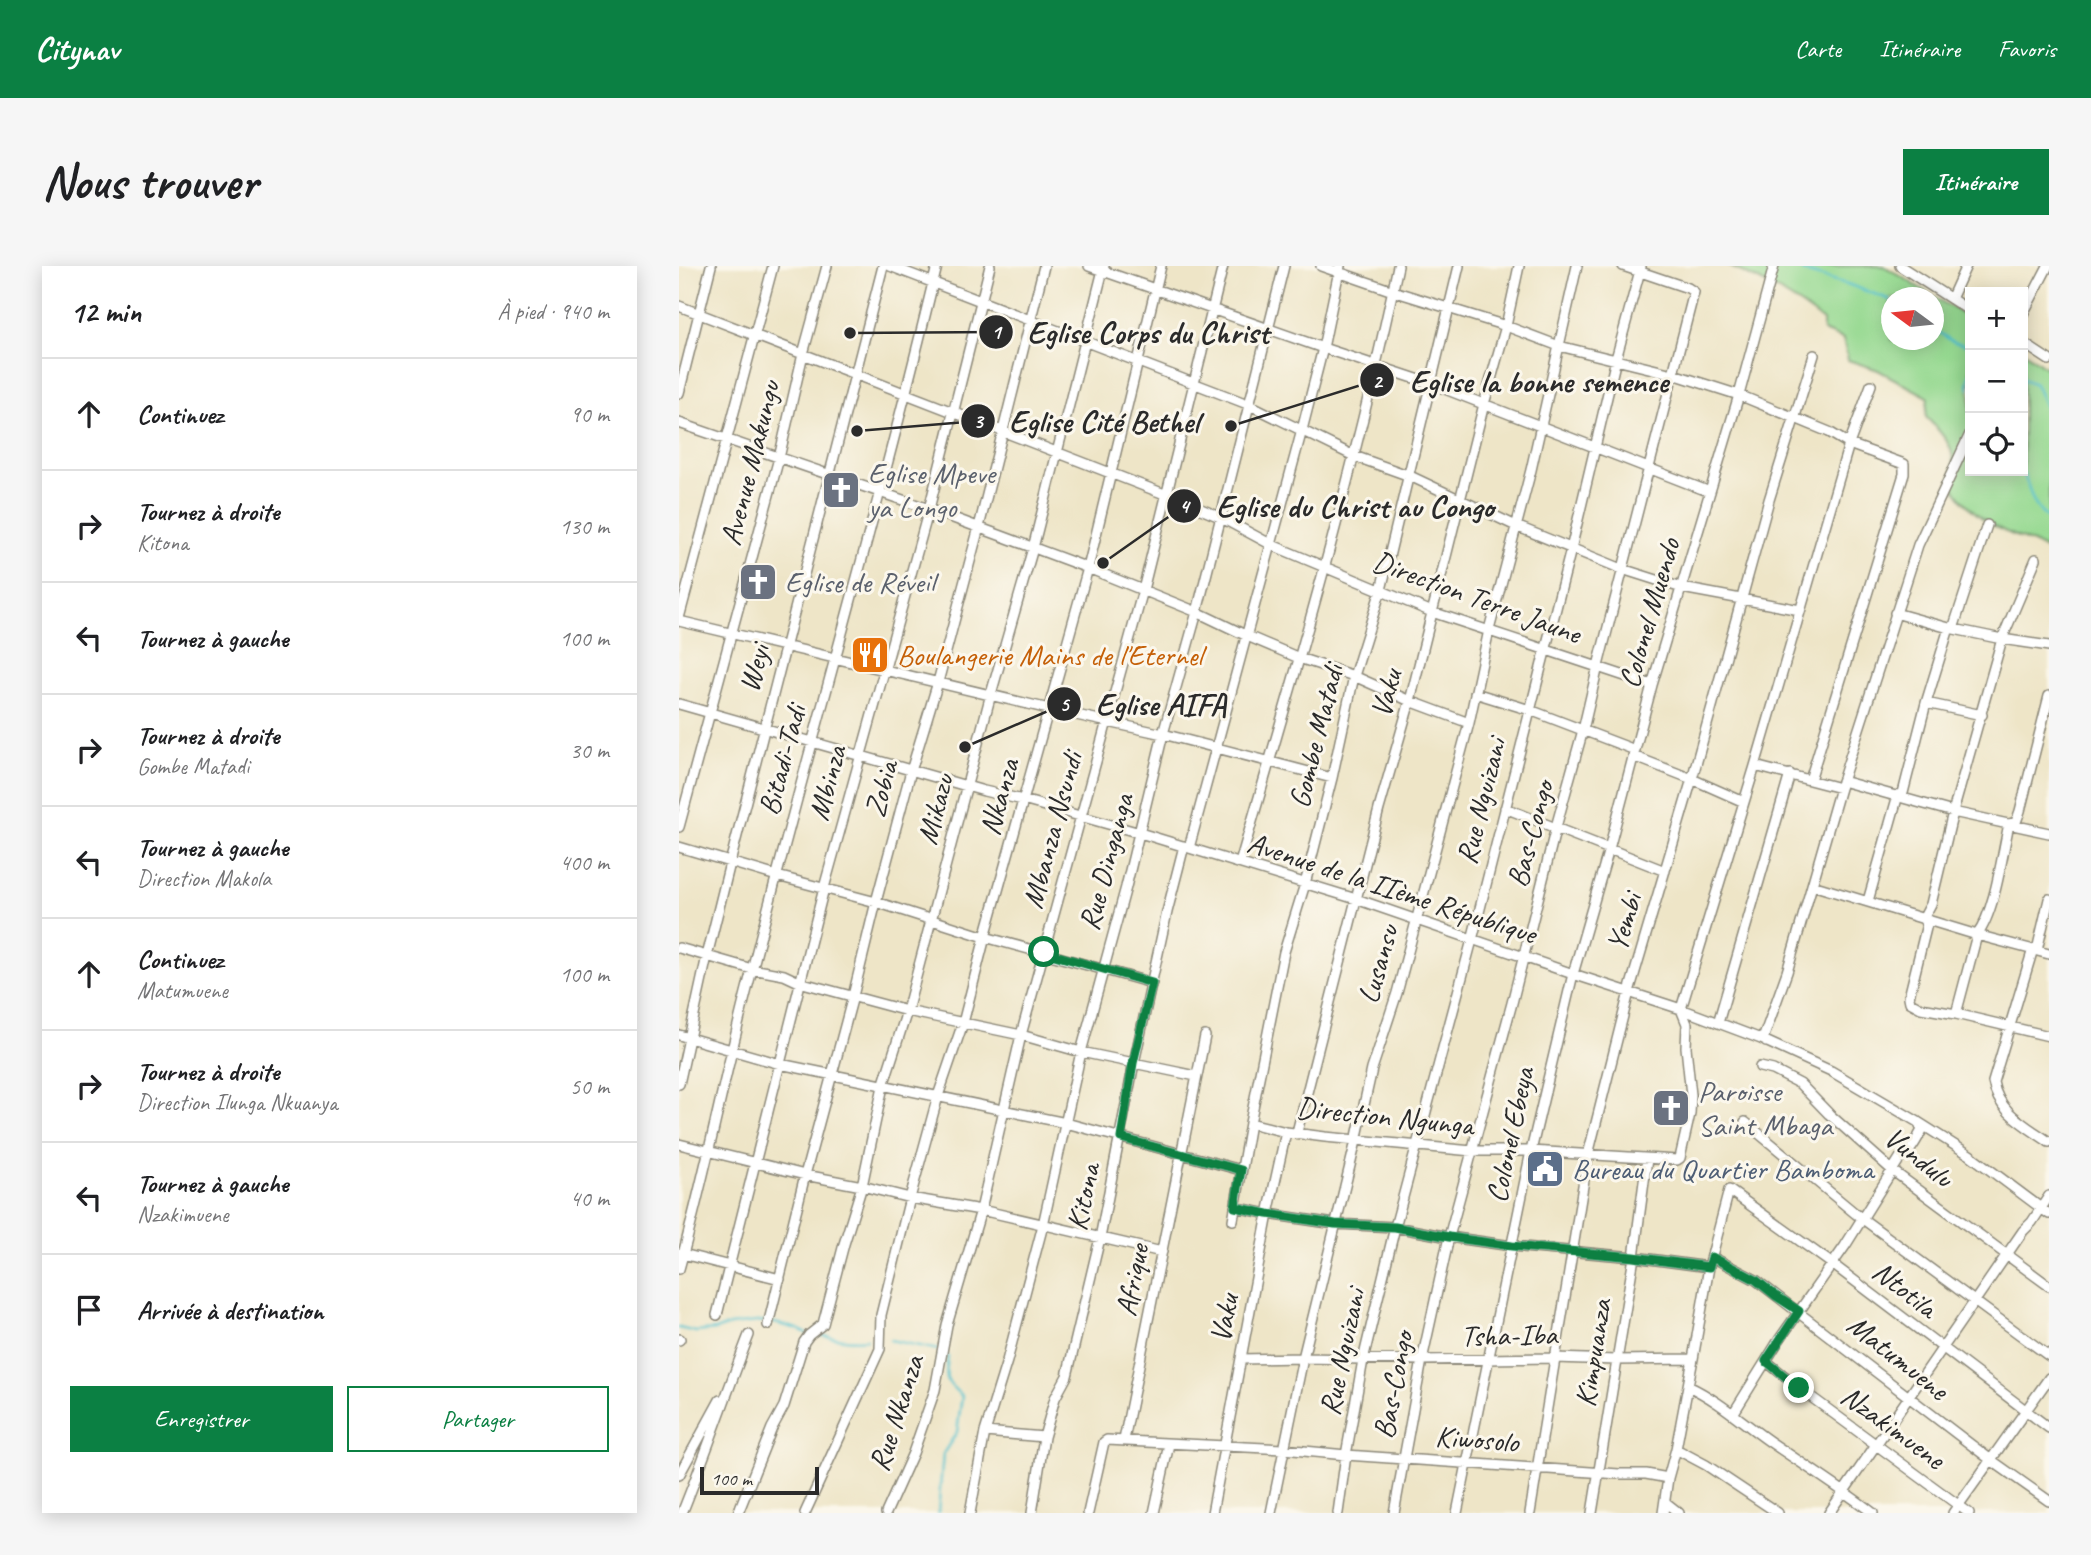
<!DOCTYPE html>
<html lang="fr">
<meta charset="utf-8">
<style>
:root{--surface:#fff;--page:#f6f6f6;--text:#202124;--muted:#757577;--line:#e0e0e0;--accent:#0b8043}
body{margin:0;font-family:Caveat,sans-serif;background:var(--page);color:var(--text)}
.controls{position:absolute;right:21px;top:21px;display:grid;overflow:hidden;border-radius:0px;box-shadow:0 4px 18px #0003}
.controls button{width:63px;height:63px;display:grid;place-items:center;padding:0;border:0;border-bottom:2px solid var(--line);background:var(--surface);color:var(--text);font:35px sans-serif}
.compass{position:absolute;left:1202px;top:21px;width:63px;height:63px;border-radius:50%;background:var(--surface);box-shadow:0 4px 18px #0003;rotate:285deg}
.scale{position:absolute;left:21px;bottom:18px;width:119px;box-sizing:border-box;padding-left:7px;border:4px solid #2b2b2b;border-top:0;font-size:19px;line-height:24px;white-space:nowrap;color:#2b2b2b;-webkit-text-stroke:5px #fbf7ec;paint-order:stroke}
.stop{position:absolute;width:21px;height:21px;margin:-16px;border:5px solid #0b8043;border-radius:50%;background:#fff}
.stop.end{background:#0b8043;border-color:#fff;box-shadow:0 2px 7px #0008}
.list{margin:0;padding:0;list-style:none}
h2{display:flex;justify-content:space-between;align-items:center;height:91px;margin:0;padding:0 28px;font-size:30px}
h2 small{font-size:23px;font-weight:400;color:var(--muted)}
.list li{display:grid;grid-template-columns:46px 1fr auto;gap:21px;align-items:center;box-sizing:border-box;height:112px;padding:0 28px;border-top:2px solid var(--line)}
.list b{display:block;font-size:26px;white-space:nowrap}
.list p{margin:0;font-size:23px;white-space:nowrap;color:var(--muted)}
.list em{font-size:23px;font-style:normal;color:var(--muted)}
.actions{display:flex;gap:14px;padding:21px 28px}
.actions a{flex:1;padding:16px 0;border:2px solid var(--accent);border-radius:0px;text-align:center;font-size:24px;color:var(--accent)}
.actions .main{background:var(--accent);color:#fff}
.icon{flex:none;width:38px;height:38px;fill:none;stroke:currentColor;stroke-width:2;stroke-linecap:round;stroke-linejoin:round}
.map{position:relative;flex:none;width:1370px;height:1247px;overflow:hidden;border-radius:0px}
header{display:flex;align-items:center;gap:42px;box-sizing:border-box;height:98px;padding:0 35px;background:var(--accent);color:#fff}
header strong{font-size:33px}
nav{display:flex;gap:38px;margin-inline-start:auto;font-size:24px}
.intro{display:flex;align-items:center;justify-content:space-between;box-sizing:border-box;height:168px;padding:0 42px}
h1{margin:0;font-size:49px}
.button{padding:18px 32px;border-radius:0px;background:var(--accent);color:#fff;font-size:24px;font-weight:700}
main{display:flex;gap:42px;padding:0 42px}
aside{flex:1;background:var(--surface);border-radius:0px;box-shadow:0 4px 18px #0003}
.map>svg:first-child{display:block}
</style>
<header>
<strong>Citynav</strong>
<nav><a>Carte</a><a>Itinéraire</a><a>Favoris</a></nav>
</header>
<div class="intro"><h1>Nous trouver</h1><a class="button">Itinéraire</a></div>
<main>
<aside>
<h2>12 min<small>À pied · 940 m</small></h2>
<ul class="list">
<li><svg class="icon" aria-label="ahead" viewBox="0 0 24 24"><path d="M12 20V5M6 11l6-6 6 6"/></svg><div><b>Continuez</b></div><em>90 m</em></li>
<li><svg class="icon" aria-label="right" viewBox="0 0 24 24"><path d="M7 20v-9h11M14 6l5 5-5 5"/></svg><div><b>Tournez à droite</b><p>Kitona</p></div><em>130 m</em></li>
<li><svg class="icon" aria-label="left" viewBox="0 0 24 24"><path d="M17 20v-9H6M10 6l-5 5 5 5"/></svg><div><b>Tournez à gauche</b></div><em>100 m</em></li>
<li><svg class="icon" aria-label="right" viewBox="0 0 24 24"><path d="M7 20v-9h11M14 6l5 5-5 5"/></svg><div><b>Tournez à droite</b><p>Gombe Matadi</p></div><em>30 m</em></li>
<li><svg class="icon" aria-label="left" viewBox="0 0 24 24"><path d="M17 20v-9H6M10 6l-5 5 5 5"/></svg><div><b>Tournez à gauche</b><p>Direction Makola</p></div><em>400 m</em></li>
<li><svg class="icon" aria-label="ahead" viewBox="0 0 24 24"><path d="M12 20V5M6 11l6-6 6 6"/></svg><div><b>Continuez</b><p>Matumuene</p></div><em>100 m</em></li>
<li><svg class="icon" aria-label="right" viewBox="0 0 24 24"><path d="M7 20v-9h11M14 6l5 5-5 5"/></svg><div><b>Tournez à droite</b><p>Direction Ilunga Nkuanya</p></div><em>50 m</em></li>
<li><svg class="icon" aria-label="left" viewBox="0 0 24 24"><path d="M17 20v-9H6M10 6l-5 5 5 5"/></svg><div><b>Tournez à gauche</b><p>Nzakimuene</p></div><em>40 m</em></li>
<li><svg class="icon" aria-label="arrive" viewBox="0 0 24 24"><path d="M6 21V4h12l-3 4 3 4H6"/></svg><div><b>Arrivée à destination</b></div></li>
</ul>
<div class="actions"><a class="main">Enregistrer</a><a>Partager</a></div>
</aside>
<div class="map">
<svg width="1370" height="1247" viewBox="0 0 1370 1247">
<rect width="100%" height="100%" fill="#fbf7ec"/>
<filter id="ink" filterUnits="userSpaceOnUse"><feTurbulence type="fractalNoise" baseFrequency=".0143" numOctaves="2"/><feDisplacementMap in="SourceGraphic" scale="14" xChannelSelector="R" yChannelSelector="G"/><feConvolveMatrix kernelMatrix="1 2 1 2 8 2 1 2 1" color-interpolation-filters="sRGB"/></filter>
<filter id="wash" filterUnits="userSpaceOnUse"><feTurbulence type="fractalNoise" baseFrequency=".00686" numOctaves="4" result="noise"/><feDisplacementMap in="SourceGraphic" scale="28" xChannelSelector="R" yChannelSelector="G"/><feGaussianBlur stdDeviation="1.57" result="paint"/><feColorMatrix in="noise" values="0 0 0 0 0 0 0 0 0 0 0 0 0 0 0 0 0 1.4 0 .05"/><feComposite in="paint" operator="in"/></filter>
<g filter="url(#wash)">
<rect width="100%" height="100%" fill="#eee5c7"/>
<path fill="#96d991" stroke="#60825e" stroke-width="2" fill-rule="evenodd" d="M1050,0H1205L1291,53V205H1344V85L1370,104V286C1359,278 1346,274 1334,269C1307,258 1285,241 1271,215C1280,185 1268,172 1247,151L1249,131L1199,104L1169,94L1164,73L1144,65V55C1114,31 1085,16 1050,0ZM1212,32H1254V74H1212Z"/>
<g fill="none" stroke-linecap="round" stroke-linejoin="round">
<path stroke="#54c1cc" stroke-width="2.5" d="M1119,0L1126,6L1168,18L1212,34
M1254,63L1275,76L1291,80
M1291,108L1289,119L1291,123
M1344,113L1356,118L1370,149
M1343,205C1353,224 1350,239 1370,253
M92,1056L119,1063L129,1068
M0,1062L17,1066L36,1064L51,1059L86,1055
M136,1069C154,1070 169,1076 188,1073
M211,1074L265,1085L269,1091C266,1113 265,1115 283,1130L278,1166L264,1188L259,1247"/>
</g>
</g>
<g filter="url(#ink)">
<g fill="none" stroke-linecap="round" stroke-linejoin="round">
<defs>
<path id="minor" d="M211,0L571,139L675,190L731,210L837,260L943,303L1003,322L1121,344
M410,0L644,82L753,118L1031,226
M642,0L714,25L827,60L880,80L994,108L1060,129L1150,166L1170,178L1225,198V208L1131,514
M1221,0L1291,45
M1272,33L1287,0
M0,40L488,229L541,251L593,279L753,346L973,419
M1344,48L1369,0
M1344,77L1370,94
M0,127L32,0
M0,157L250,243L409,302L518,346L566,369L620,392L675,410L731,435L790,457
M1357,293L1323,373L1370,380
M1216,347L1270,362L1323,373L1274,546L1252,638L1244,653L1248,658L1230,731L1231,736L1242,742L1277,748L1370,770
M0,352L94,0
M0,355L370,443L484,468L653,512
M1274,363L1308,259
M796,427L851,444L956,484
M1247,437L1303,449
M0,438L305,525L344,534L461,567L677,633L894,708L1002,743L1082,773L1152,805L1239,856L1291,889L1370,948
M954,490L1013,513L1065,536
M1076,500L1161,522
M1163,515L1274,546L1370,567
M826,542L986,605
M0,561L100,192L124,88L148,0
M0,581L98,610L197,636L306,671L473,717
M510,582L623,164L644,82L661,0
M561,597C580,529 601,461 620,393C657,263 691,132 719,0
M1133,619L1298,669L1370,688
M1370,633L1359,680L1354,683L1314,816C1319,846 1346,859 1370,876
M1189,635L1219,529L1224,527L1247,437L1270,362
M0,682L73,703L105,709L120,716L228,745L342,769L402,786L517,810
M1277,748L1298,669C1316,646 1323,589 1330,558L1337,556L1341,545L1370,430
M1039,757L1111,508
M0,769L101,798L387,857L562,904
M1087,776L1084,773L1108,706L1161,522L1239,279L1291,168
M1081,801L1094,804L1121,818L1150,848L1214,905L1370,1020
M0,818L28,690L51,597L204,0
M1066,856L1177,948L1370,1090
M571,857L607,866L646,871L793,885H852L998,894L1001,892L1011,848L1012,829L1007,781L1008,758L1002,743L1076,500L1170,178L1192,119
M618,866L700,543L731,435L805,138L827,60L840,0
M0,878L126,909L183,920L231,932L302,944L483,986
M556,941L589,948L656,958L716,961L770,971L833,980L955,991L1030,1001
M554,954L571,857L605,686L626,618L653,512L675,410L702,324L780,0
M0,987L101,1013
M1033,991L1077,1014L1312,1194L1370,1235
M0,1003C28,903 47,800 74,700C134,466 202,235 258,0
M38,1049L145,622L250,243L311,0
M89,1059L126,909L174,730L197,636L232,505L259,416L300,261L365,0
M0,1074L1,1073
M562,1093L624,1092L743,1094L876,1092L937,1094L1014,1093
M1087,1095L1120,1122L1290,1247
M1009,1120C1039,1134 1063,1156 1090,1175C1125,1199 1160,1221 1194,1247
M1054,1148L1100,1074L1166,980L1221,892C1232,886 1237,875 1243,864L1239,856
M306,1166L365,1171
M445,1174L526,770
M997,1183L1027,1199L1099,1247
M0,1209L41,1134
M986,1236L1000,1247
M3,1247C27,1188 47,1128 70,1069
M59,1247L93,1162L105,1140L125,1076L130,1069L144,1058L165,978L183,920L204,820L228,745L312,428L354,282L425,0
M126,1247L201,1083L202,1049L231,932L259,830L284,757L306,671L409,302L482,0
M207,1247L234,1187L256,1124L268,1059L302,944L342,769L464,324L544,0
M291,1247L306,1166L328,1095L364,959L402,786L447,621L484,468L518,346L605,0
M353,1247L365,1171L376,1132L388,1110L421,972L455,797L488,646L505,580
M409,1247L425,1176L428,1174L604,1183L667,1189L940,1208H967L989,1212
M475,1247L490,1178
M533,1247L589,948L607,866
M592,1247L624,1092L677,875L693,803L718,727L790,457L810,364L852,204L898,0
M659,1247L667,1189L684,1094L716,961L793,674L892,283L937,93L962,1
M715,1247L743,1094L770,971L833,737L877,561L904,464L919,400L1015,26L1009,22L944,0
M778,1247L852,885L894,708L930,583L973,419L1060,129L1095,0
M851,1247L909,889L950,726L1013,513L1090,234L1135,89
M913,1247L955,991L968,893
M984,1247L989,1212L997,1183L1014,1093L1030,1001L1050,924L1152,997L1370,1162
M1150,1247L1344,965L1353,956L1370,930
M1274,1247L1370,1112"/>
</defs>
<use href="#minor" stroke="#8c8879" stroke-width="12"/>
<use href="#minor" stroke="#fff" stroke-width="9"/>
</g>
</g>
<g fill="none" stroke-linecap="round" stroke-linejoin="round" filter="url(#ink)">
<path stroke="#0b8043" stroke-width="9" d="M365,686L473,717L454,797L442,872L562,904L556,941L589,948L656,958L716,961L770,971L833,980L955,991L1030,1001L1033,991L1077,1014L1097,1030L1120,1045L1087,1095L1120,1122"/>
</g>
<defs>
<symbol id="church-square" viewBox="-11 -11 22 22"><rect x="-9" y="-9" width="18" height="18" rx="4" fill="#6b7280" stroke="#fbf7ec"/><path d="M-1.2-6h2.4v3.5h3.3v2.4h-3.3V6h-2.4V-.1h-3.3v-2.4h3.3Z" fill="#fff"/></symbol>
<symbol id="restaurant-square" viewBox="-11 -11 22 22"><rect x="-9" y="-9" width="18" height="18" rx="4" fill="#e8710a" stroke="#fbf7ec"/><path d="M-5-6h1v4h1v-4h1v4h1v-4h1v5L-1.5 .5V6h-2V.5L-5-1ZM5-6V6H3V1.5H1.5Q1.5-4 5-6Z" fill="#fff"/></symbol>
<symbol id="civic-square" viewBox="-11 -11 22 22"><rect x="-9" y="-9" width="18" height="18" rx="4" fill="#5c6f8a" stroke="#fbf7ec"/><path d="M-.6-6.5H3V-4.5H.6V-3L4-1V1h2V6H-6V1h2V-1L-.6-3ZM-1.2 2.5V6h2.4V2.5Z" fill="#fff"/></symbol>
</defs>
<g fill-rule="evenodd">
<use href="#church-square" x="140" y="202" width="44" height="44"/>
<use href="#church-square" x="57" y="294" width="44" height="44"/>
<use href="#restaurant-square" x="169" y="367" width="44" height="44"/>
<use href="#church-square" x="970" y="820" width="44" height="44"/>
<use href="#civic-square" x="844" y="881" width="44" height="44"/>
</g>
<g text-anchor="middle" stroke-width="6" stroke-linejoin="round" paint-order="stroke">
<g font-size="30" fill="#2b2b2b" stroke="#fbf7ec">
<text transform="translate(71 197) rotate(-76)" y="10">Avenue Makungu</text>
<text transform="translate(798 331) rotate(20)" y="10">Direction Terre Jaune</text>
<text transform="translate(970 347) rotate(-74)" y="10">Colonel Muendo</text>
<text transform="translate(75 402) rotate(-75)" y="10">Weyi</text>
<text transform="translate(707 427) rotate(-75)" y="10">Vaku</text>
<text transform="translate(637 470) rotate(-76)" y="10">Gombe Matadi</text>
<text transform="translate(103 494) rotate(-75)" y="10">Bitadi-Tadi</text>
<text transform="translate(148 517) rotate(-75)" y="10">Mbinza</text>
<text transform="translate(202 523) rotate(-75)" y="10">Zobia</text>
<text transform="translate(320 531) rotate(-74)" y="10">Nkanza</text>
<text transform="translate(802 535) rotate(-76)" y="10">Rue Nguizani</text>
<text transform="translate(256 543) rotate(-75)" y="10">Mikazu</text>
<text transform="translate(373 564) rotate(-75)" y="10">Mbanza Nsundi</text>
<text transform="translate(851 568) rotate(-75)" y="10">Bas-Congo</text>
<text transform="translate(427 596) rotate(-75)" y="10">Rue Dinganga</text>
<text transform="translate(713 622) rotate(18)" y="10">Avenue de la IIème République</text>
<text transform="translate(945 656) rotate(-73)" y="10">Yembi</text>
<text transform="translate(699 698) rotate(-74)" y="10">Lusansu</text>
<text transform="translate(706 850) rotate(6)" y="10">Direction Ngunga</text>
<text transform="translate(831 869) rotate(-78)" y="10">Colonel Ebeya</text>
<text transform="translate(1240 891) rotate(38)" y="10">Vundulu</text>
<text transform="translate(404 931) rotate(-78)" y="10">Kitona</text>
<text transform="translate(453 1014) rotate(-79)" y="10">Afrique</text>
<text transform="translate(1226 1023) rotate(38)" y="10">Ntotila</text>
<text transform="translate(545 1052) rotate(-79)" y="10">Vaku</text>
<text transform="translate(830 1069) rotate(-1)" y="10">Tsha-Iba</text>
<text transform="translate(663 1086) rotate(-78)" y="10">Rue Nguizani</text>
<text transform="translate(914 1087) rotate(-81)" y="10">Kimpuanza</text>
<text transform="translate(1219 1091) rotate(38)" y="10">Matumuene</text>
<text transform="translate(714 1119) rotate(-79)" y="10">Bas-Congo</text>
<text transform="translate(217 1147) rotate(-72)" y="10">Rue Nkanza</text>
<text transform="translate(1214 1161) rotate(36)" y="10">Nzakimuene</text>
<text transform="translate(798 1173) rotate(4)" y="10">Kiwosolo</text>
</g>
<g font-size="30" fill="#5b616d" stroke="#fbf7ec" text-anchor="start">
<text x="189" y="217">Eglise Mpeve<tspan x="189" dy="34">ya Longo</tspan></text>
<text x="106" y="326">Eglise de Réveil</text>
<text x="1019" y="835">Paroisse<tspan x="1019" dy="34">Saint Mbaga</tspan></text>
</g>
<g font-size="30" fill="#c56008" stroke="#fbf7ec" text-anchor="start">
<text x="218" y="399">Boulangerie Mains de l'Eternel</text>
</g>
<g font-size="30" fill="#4e5e75" stroke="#fbf7ec" text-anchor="start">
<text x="893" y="913">Bureau du Quartier Bamboma</text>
</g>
</g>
<path fill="none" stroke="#2b2b2b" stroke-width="2.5" d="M171 67L317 66M552 160L698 114M178 165L299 155M424 297L505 240M286 481L385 438"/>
<g fill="#2b2b2b" stroke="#fbf7ec" stroke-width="2.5">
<circle cx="171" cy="67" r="7"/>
<circle cx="552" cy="160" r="7"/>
<circle cx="178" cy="165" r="7"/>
<circle cx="424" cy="297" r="7"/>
<circle cx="286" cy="481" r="7"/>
<circle cx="317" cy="66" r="18"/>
<circle cx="698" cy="114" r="18"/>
<circle cx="299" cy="155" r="18"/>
<circle cx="505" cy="240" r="18"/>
<circle cx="385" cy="438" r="18"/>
</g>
<g font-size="21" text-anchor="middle" font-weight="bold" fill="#fff">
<text x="317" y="73">1</text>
<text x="698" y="122">2</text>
<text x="299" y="162">3</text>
<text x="505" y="247">4</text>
<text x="385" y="445">5</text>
</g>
<g font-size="32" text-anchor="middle" font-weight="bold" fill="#2b2b2b" stroke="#fbf7ec" stroke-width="6" stroke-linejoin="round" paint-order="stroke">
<text x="469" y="77">Eglise Corps du Christ</text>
<text x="860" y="126">Eglise la bonne semence</text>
<text x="425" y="166">Eglise Cité Bethel</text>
<text x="676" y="251">Eglise du Christ au Congo</text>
<text x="482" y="449">Eglise AIFA</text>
</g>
</svg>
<div class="controls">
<button>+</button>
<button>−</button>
<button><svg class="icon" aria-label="locate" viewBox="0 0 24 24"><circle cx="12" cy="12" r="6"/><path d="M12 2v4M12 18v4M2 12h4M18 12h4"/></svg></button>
</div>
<svg class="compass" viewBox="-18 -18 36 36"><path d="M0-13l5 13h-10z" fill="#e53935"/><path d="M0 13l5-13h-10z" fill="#757577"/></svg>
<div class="scale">100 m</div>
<div class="stop" style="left:365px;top:686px"></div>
<div class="stop end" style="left:1120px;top:1122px"></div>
</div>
</main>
